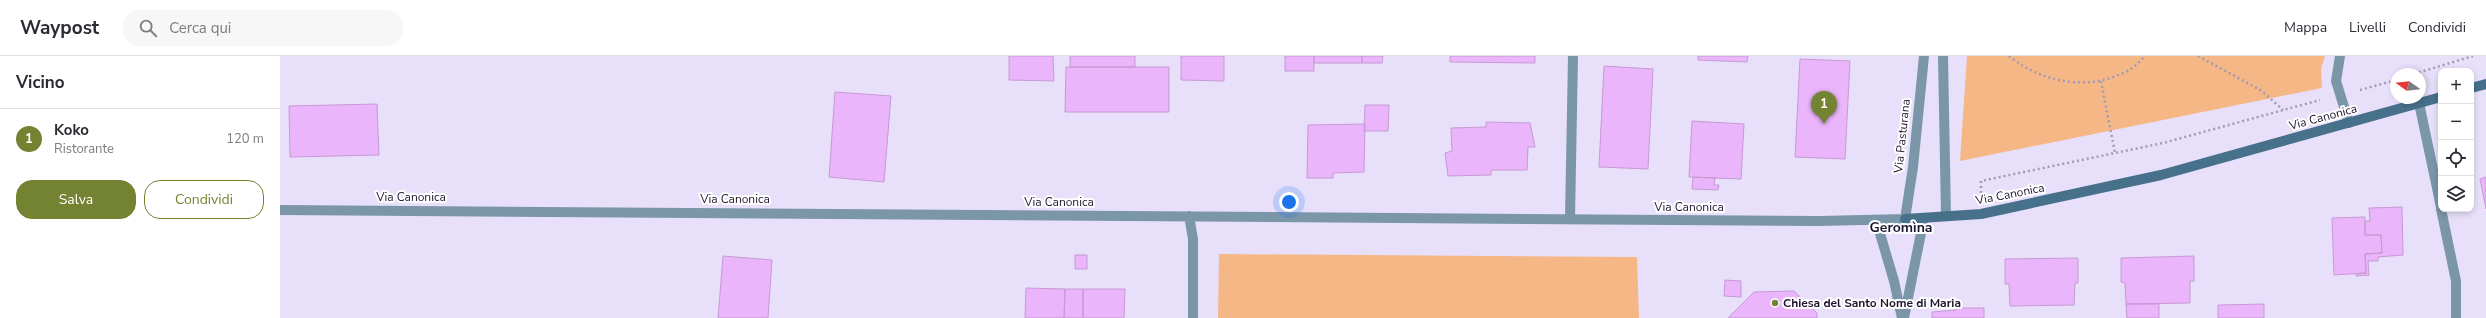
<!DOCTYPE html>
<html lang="it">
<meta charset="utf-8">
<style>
:root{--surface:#fff;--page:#f7f7f7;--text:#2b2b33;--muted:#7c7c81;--line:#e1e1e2;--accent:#748332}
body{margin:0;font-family:"Nunito Sans",sans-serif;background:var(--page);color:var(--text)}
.controls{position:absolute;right:12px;top:12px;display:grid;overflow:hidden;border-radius:8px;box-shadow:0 2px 6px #0003}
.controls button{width:36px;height:36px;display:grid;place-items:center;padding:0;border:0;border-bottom:1px solid var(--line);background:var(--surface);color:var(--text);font:20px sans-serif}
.compass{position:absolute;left:2110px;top:12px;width:36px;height:36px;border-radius:50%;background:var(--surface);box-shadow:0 2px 6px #0003;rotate:285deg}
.you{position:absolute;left:1009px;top:146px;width:14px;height:14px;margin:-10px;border:3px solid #fff;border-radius:50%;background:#1a73e8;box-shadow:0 0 0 6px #1a73e833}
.badge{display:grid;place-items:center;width:26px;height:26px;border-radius:50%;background:var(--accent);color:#fff;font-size:13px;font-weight:700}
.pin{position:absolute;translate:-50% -33px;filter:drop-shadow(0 1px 2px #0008)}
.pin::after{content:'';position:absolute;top:21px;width:14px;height:12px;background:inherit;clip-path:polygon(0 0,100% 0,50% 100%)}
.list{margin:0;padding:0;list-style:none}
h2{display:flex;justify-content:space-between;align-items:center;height:52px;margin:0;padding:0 16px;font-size:17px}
h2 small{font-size:13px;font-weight:400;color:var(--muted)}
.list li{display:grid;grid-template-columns:26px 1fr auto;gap:12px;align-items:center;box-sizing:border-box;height:60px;padding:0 16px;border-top:1px solid var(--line)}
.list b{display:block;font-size:15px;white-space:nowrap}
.list p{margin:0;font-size:13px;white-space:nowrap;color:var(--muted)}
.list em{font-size:13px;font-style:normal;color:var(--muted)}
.actions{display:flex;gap:8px;padding:12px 16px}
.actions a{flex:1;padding:9px 0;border:1px solid var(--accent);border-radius:16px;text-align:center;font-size:14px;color:var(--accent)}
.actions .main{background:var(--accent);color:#fff}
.icon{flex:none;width:22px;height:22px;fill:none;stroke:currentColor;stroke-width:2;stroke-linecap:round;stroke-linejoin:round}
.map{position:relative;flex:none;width:2206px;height:262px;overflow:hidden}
header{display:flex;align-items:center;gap:24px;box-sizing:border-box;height:56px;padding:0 20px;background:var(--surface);border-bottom:1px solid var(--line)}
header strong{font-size:19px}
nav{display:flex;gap:22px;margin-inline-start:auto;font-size:14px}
.search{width:280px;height:36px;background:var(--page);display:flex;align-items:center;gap:10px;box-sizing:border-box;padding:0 14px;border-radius:16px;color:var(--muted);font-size:15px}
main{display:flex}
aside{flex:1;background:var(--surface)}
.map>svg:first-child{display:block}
</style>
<header>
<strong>Waypost</strong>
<div class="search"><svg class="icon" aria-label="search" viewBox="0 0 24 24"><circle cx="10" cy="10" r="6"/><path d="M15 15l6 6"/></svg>Cerca qui</div>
<nav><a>Mappa</a><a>Livelli</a><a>Condividi</a></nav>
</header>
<main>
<aside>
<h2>Vicino<small></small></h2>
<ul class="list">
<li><span class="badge">1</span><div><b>Koko</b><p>Ristorante</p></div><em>120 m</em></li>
</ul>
<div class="actions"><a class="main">Salva</a><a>Condividi</a></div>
</aside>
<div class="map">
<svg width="2206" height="262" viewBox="0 0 2206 262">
<rect width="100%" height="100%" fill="#e8e0fb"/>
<path fill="#f6b786" d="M1687,0H2045L2041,13L2042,32L1680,105Z
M939,198L1357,201L1359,262H938Z"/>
<path fill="#eab5fa" stroke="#c69ad2" d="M729,0H773L774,25L729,24Z
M790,0H855V11H790Z
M901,0H944V25L901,24Z
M1005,0H1034V15H1005Z
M1034,0H1082V7H1034Z
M1082,0H1103L1102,7H1082Z
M1170,0H1255V7L1170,6Z
M1418,0H1468L1467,6L1418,4Z
M1520,3L1570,5L1565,103L1515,101Z
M1324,10L1373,13L1368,113L1319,111Z
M786,11H889V56H785Z
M555,36L611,40L604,126L549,121Z
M97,48L99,99L10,101L9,50Z
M1085,49H1109L1108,75H1084Z
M1412,65L1464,68L1461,123L1409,121Z
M1206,66L1250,67L1255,91H1248L1247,114H1211V119L1168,120L1165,97L1172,95L1171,72L1206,71Z
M1085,68L1084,116L1053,117V122H1027L1028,69Z
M1413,121L1435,122L1434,129H1439L1438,134L1412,133Z
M2206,121V153L2200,123Z
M2122,151L2123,199L2098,201V205H2088L2089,219L2076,220V218L2086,217L2085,198L2102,197L2101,179H2085V165H2090L2089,152Z
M2085,161V179H2101L2102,197L2085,198L2086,217L2054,219L2052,162Z
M795,199H807V213H795Z
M443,200L492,204L488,262H438Z
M1914,200V225H1910V247L1846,248L1845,227L1841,226V202Z
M1798,202V227H1795L1794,249L1730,250L1729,228H1725V203Z
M1445,224L1461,225V241L1444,240Z
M746,232L785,233L784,262H745Z
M785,233H803V262H784Z
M803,233H845L844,262H803Z
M1514,235L1537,257V262H1448L1474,236Z
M1846,248H1879V262H1847Z
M1984,248V262H1938V249Z
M1676,252H1704V262H1652V256L1676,254Z"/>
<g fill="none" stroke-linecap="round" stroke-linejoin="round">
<path stroke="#a29ab4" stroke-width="2.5" stroke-dasharray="2 3" stroke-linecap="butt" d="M1729,0C1762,27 1810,36 1849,14C1855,11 1860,5 1865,0
M1918,0L1982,35L2003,54
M2134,18L2193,0
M1821,25L1835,97
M2080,34L2116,24
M1701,137V125L1883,87L2040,44"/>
<path stroke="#7b96a9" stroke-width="10" d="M1663,0L1666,160
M2060,0L2056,25L2069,67
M2139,47L2161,151
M2161,153L2176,225V262
M0,154L1539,165L1625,163L1633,111L1644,0
M909,160L913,183V262
M1290,163L1293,0
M1596,164L1614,225L1622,262
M1624,262L1644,162"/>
<path stroke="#47708b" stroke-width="10" d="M2191,32L2206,28
M1625,163L1701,158L1881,119L2161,41"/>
</g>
<circle fill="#748332" stroke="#fff" stroke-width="1.5" cx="1495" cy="247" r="4"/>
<g text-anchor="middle" stroke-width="4" stroke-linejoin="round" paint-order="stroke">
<g font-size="12" fill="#1f172f" stroke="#fff">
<text transform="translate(2043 61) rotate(-15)" y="4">Via Canonica</text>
<text transform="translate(1622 80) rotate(-84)" y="4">Via Pasturana</text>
<text transform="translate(1730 138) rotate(-11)" y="4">Via Canonica</text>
<text x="131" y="145">Via Canonica</text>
<text x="455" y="147">Via Canonica</text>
<text x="779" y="150">Via Canonica</text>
<text x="1409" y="155">Via Canonica</text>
</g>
<g font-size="12" font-weight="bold" fill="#1f172f" stroke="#fff" text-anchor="start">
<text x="1503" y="251">Chiesa del Santo Nome di Maria</text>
</g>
<g font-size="14" font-weight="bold" fill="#1f172f" stroke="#fff">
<text x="1621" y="176">Geromìna</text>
</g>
</g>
</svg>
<div class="controls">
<button>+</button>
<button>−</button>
<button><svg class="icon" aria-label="locate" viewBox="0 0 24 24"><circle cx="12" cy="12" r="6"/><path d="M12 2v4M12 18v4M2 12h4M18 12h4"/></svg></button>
<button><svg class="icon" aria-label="layers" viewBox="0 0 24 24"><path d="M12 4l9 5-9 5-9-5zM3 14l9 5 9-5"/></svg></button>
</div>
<svg class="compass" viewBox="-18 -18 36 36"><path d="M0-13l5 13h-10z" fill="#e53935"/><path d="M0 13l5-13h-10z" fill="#7c7c81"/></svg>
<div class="you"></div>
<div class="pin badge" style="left:1544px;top:68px">1</div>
</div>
</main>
